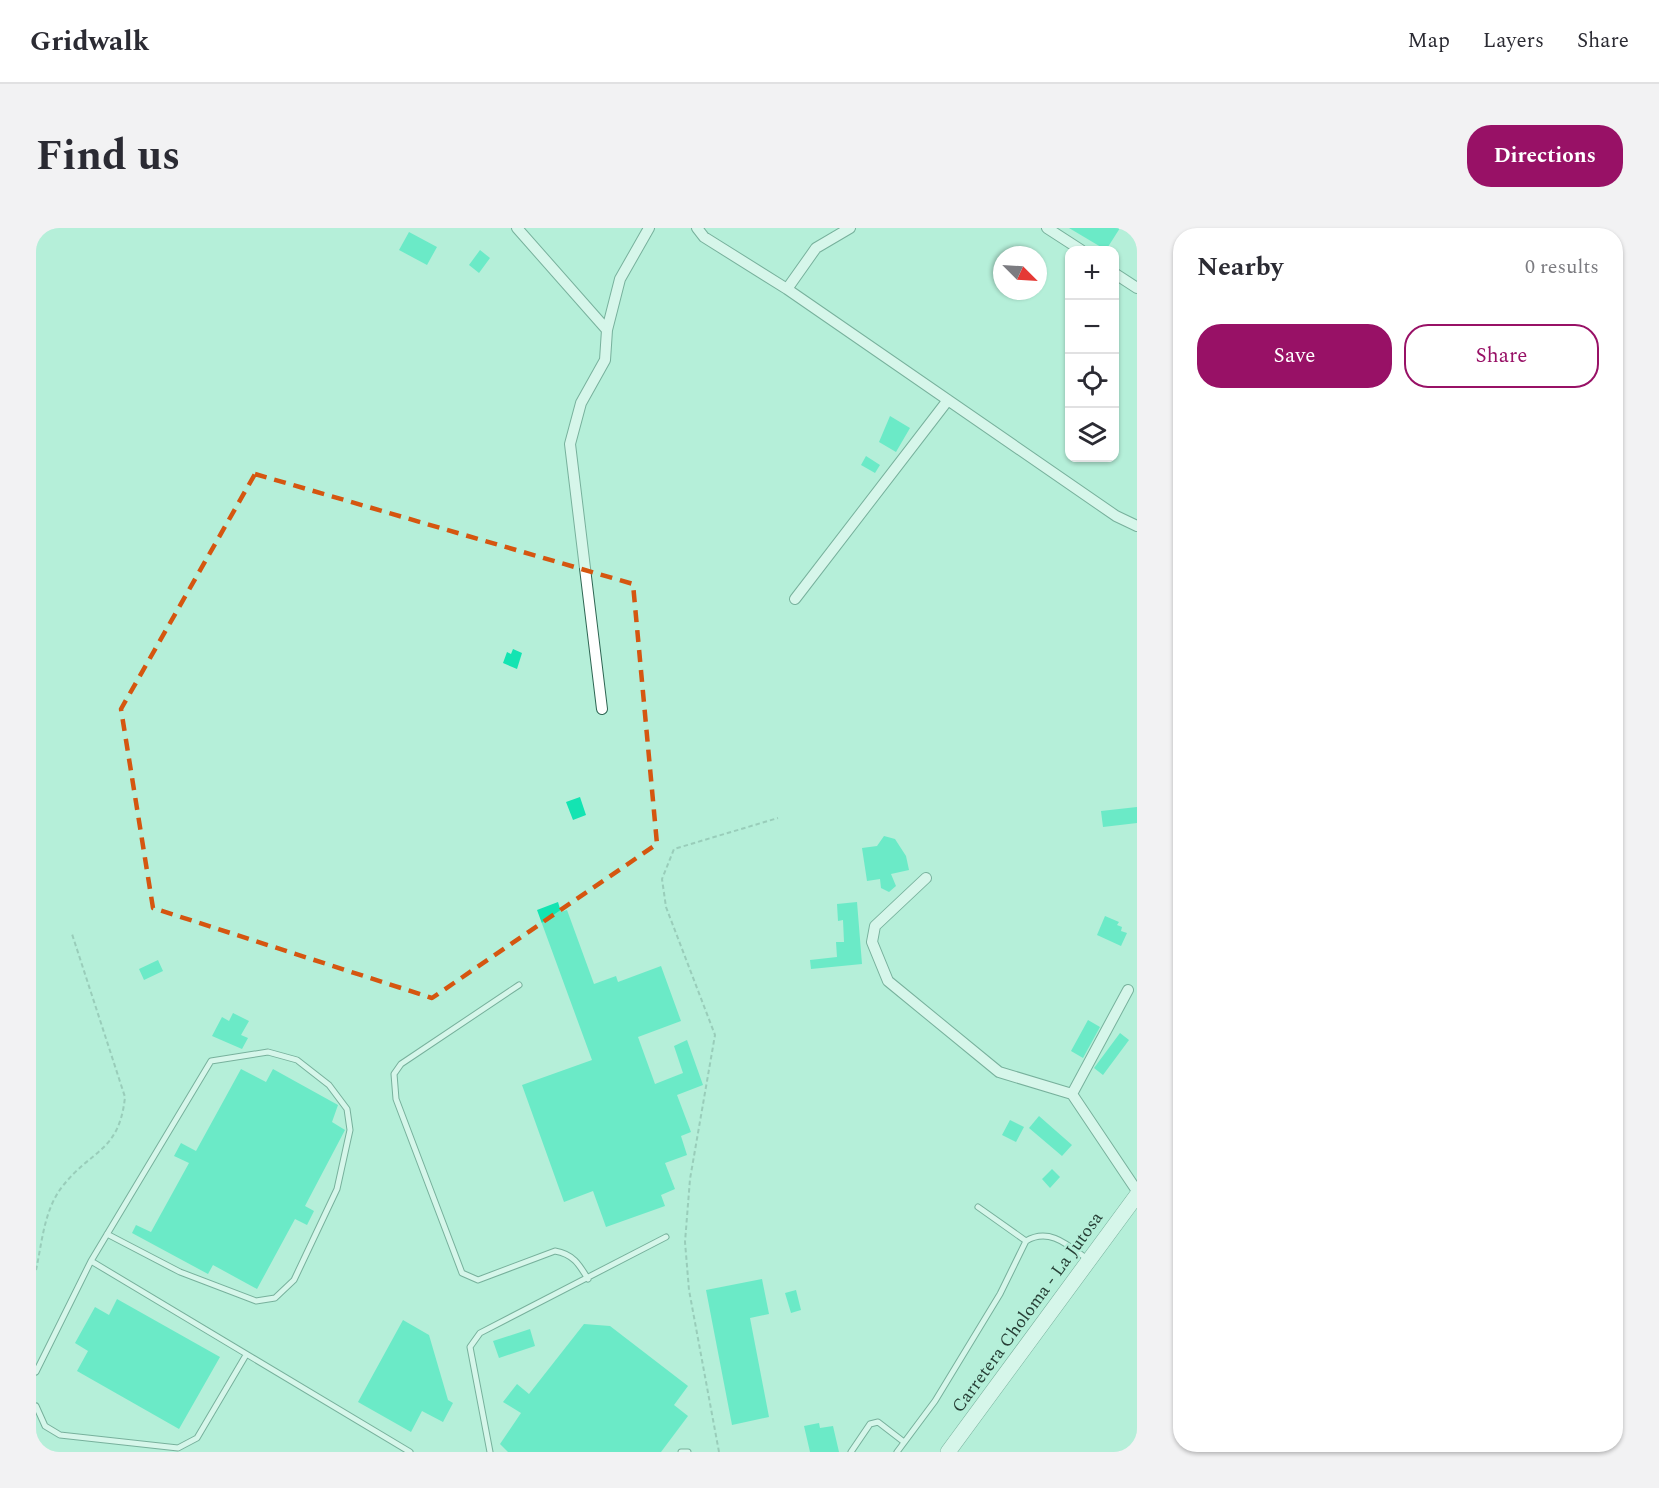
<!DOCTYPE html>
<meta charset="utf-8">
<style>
:root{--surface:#fff;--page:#f2f2f3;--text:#2b2b33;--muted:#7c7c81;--line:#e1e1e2;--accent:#981166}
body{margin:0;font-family:Spectral,serif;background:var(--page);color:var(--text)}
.controls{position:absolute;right:18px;top:18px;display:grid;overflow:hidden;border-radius:12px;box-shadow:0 2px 4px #0004}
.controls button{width:54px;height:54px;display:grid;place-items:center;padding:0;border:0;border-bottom:2px solid var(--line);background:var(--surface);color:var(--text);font:30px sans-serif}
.compass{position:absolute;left:957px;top:18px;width:54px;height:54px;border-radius:50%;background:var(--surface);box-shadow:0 2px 4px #0004;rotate:114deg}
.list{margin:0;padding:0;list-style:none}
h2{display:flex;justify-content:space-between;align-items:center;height:78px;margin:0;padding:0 24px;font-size:26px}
h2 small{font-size:20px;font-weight:400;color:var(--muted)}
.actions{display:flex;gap:12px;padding:18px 24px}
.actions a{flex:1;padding:14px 0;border:2px solid var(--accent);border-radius:24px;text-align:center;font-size:21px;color:var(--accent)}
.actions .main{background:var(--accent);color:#fff}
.icon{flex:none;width:33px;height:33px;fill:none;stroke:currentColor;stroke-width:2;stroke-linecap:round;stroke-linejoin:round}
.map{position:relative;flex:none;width:1101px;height:1224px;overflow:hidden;border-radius:24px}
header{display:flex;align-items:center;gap:36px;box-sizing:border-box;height:84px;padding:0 30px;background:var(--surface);border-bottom:2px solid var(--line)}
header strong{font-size:28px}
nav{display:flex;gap:33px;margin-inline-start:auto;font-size:21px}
.intro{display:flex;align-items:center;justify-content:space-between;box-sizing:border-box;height:144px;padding:0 36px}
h1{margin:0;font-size:42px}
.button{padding:15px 27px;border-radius:24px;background:var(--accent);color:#fff;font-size:21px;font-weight:700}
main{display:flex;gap:36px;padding:0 36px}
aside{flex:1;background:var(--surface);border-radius:24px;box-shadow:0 2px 4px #0004}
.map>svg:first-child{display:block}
</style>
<header>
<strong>Gridwalk</strong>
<nav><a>Map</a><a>Layers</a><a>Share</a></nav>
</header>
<div class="intro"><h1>Find us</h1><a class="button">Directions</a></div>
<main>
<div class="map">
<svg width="1101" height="1224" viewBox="0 0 1101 1224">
<rect width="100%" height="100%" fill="#b5efd9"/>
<path fill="#13e4b2" d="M1033,0H1084L1070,22Z
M373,4L401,19L391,37L363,22Z
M444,22L454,30L443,45L433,37Z
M854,188L874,200L860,224L843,214Z
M830,228L844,237L839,245L825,237Z
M477,421L486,425L481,441L467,435L471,424L475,426Z
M544,569L550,587L537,592L530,574Z
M1101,579V595L1067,599L1065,583Z
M848,608L859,611L870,628L873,642L855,646L860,658L853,664L845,660L844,651L831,653L826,620L841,618Z
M522,674L525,684L531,682L558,756L580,748L582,754L625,738L645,793L602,809L619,856L647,845L638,818L651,812L667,857L641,867L655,904L645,908L651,927L629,935L639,961L625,967L629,978L570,999L557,963L528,974L486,857L556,832L501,682Z
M821,674L826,736L775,741L774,732L801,729L800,714H808L807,692L802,693L801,676Z
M1069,688L1083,694L1081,697L1086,699L1085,703L1091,705L1085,718L1061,707Z
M122,732L127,743L108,752L103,741Z
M197,785L213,793L205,807L212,810L206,821L176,808L186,789L193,793Z
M1052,792L1064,799L1047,830L1035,823Z
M1084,805L1093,812L1067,847L1058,840Z
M205,841L230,854L237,841L302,877L296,894L309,902L269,978L278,983L271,997L259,991L221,1061L177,1037L172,1046L96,1005L100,997L115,1004L153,935L138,928L145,915L160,923Z
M1003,888L1036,917L1026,928L993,900Z
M974,892L988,899L980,914L966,907Z
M1016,941L1024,949L1014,960L1006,951Z
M726,1051L733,1086L714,1090L733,1189L696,1197L670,1062Z
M760,1062L765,1082L755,1085L749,1065Z
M81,1071L184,1129L143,1201L41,1143L52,1123L39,1115L59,1079L73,1087Z
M367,1092L393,1107L412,1172L417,1175L407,1194L386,1183L375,1204L322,1174Z
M548,1096L574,1098L652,1158L638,1177L652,1188L625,1224H472L464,1216L485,1185L467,1174L481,1156L493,1166Z
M494,1101L499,1118L463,1130L457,1113Z
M783,1195L784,1200L797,1198L803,1224H774L768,1198Z"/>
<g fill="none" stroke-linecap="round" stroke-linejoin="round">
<defs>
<path id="lane" d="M483,757L365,836L358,846L360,871L426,1045L442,1052L519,1023C537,1026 543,1036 552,1051
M942,979L990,1013
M55,1033L374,1224
M0,1144L55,1033L175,833L232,824L261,832L293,857L311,881L314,902L301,961L258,1052L239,1070L220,1073L144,1044L71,1006
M0,1178L9,1198L24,1207L142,1220L161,1210L210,1127
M454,1224L434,1119L444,1105L630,1009
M645,1224H652
M815,1224L834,1196L842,1194L868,1214
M861,1224L899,1173L964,1066L990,1013C1013,999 1032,1017 1051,1031"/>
<path id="street" d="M481,0L571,102
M661,0L668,9L751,61L1080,288L1101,298
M1011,0L1045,22
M1078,45L1101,60
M751,61L780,20L814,0
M759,371L912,172
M566,481L534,216L545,175L569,132L571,102L584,51L613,0
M890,650L839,698L836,714L852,753L963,844L1036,866L1101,963
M1036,866L1092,762"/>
<path id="secondary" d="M912,1224L1101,967"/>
</defs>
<use href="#lane" stroke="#2e6653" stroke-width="7"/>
<use href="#street" stroke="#2e6653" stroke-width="12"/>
<use href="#secondary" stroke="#2e6653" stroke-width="16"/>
<path stroke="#79a595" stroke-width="2" stroke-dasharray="4.5 3" stroke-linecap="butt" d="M0,1042C6,1015 8,982 26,959C55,921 83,925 89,869L36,706
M683,1224L653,1062L649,1014L654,951L679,807L630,679L626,651L638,621L742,590"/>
<use href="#lane" stroke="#fff" stroke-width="5"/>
<use href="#street" stroke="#fff" stroke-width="10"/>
<use href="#secondary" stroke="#fff" stroke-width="15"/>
</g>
<path d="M0 0H1101V1224H0ZM219,246L597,356L621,616L396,770L117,680L85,481Z" fill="#b5efd9" fill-opacity=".55" fill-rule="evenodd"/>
<path fill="none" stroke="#d55610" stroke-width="4.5" stroke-dasharray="12 8" stroke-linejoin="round" d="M219,246L597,356L621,616L396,770L117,680L85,481Z"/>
<g text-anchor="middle" stroke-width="5" stroke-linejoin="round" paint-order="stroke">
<g font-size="18" fill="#284037" stroke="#b5efd9">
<text transform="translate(991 1084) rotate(-54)" y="6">Carretera Choloma - La Jutosa</text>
</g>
</g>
</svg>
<div class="controls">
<button>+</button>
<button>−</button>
<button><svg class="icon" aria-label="locate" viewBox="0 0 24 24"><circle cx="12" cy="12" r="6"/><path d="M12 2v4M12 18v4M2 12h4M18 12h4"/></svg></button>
<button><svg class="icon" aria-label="layers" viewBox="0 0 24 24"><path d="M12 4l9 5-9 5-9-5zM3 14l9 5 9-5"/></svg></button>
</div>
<svg class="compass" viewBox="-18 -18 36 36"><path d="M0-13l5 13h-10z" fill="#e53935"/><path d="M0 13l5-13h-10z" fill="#7c7c81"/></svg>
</div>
<aside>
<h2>Nearby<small>0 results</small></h2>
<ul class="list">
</ul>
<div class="actions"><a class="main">Save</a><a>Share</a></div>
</aside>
</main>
